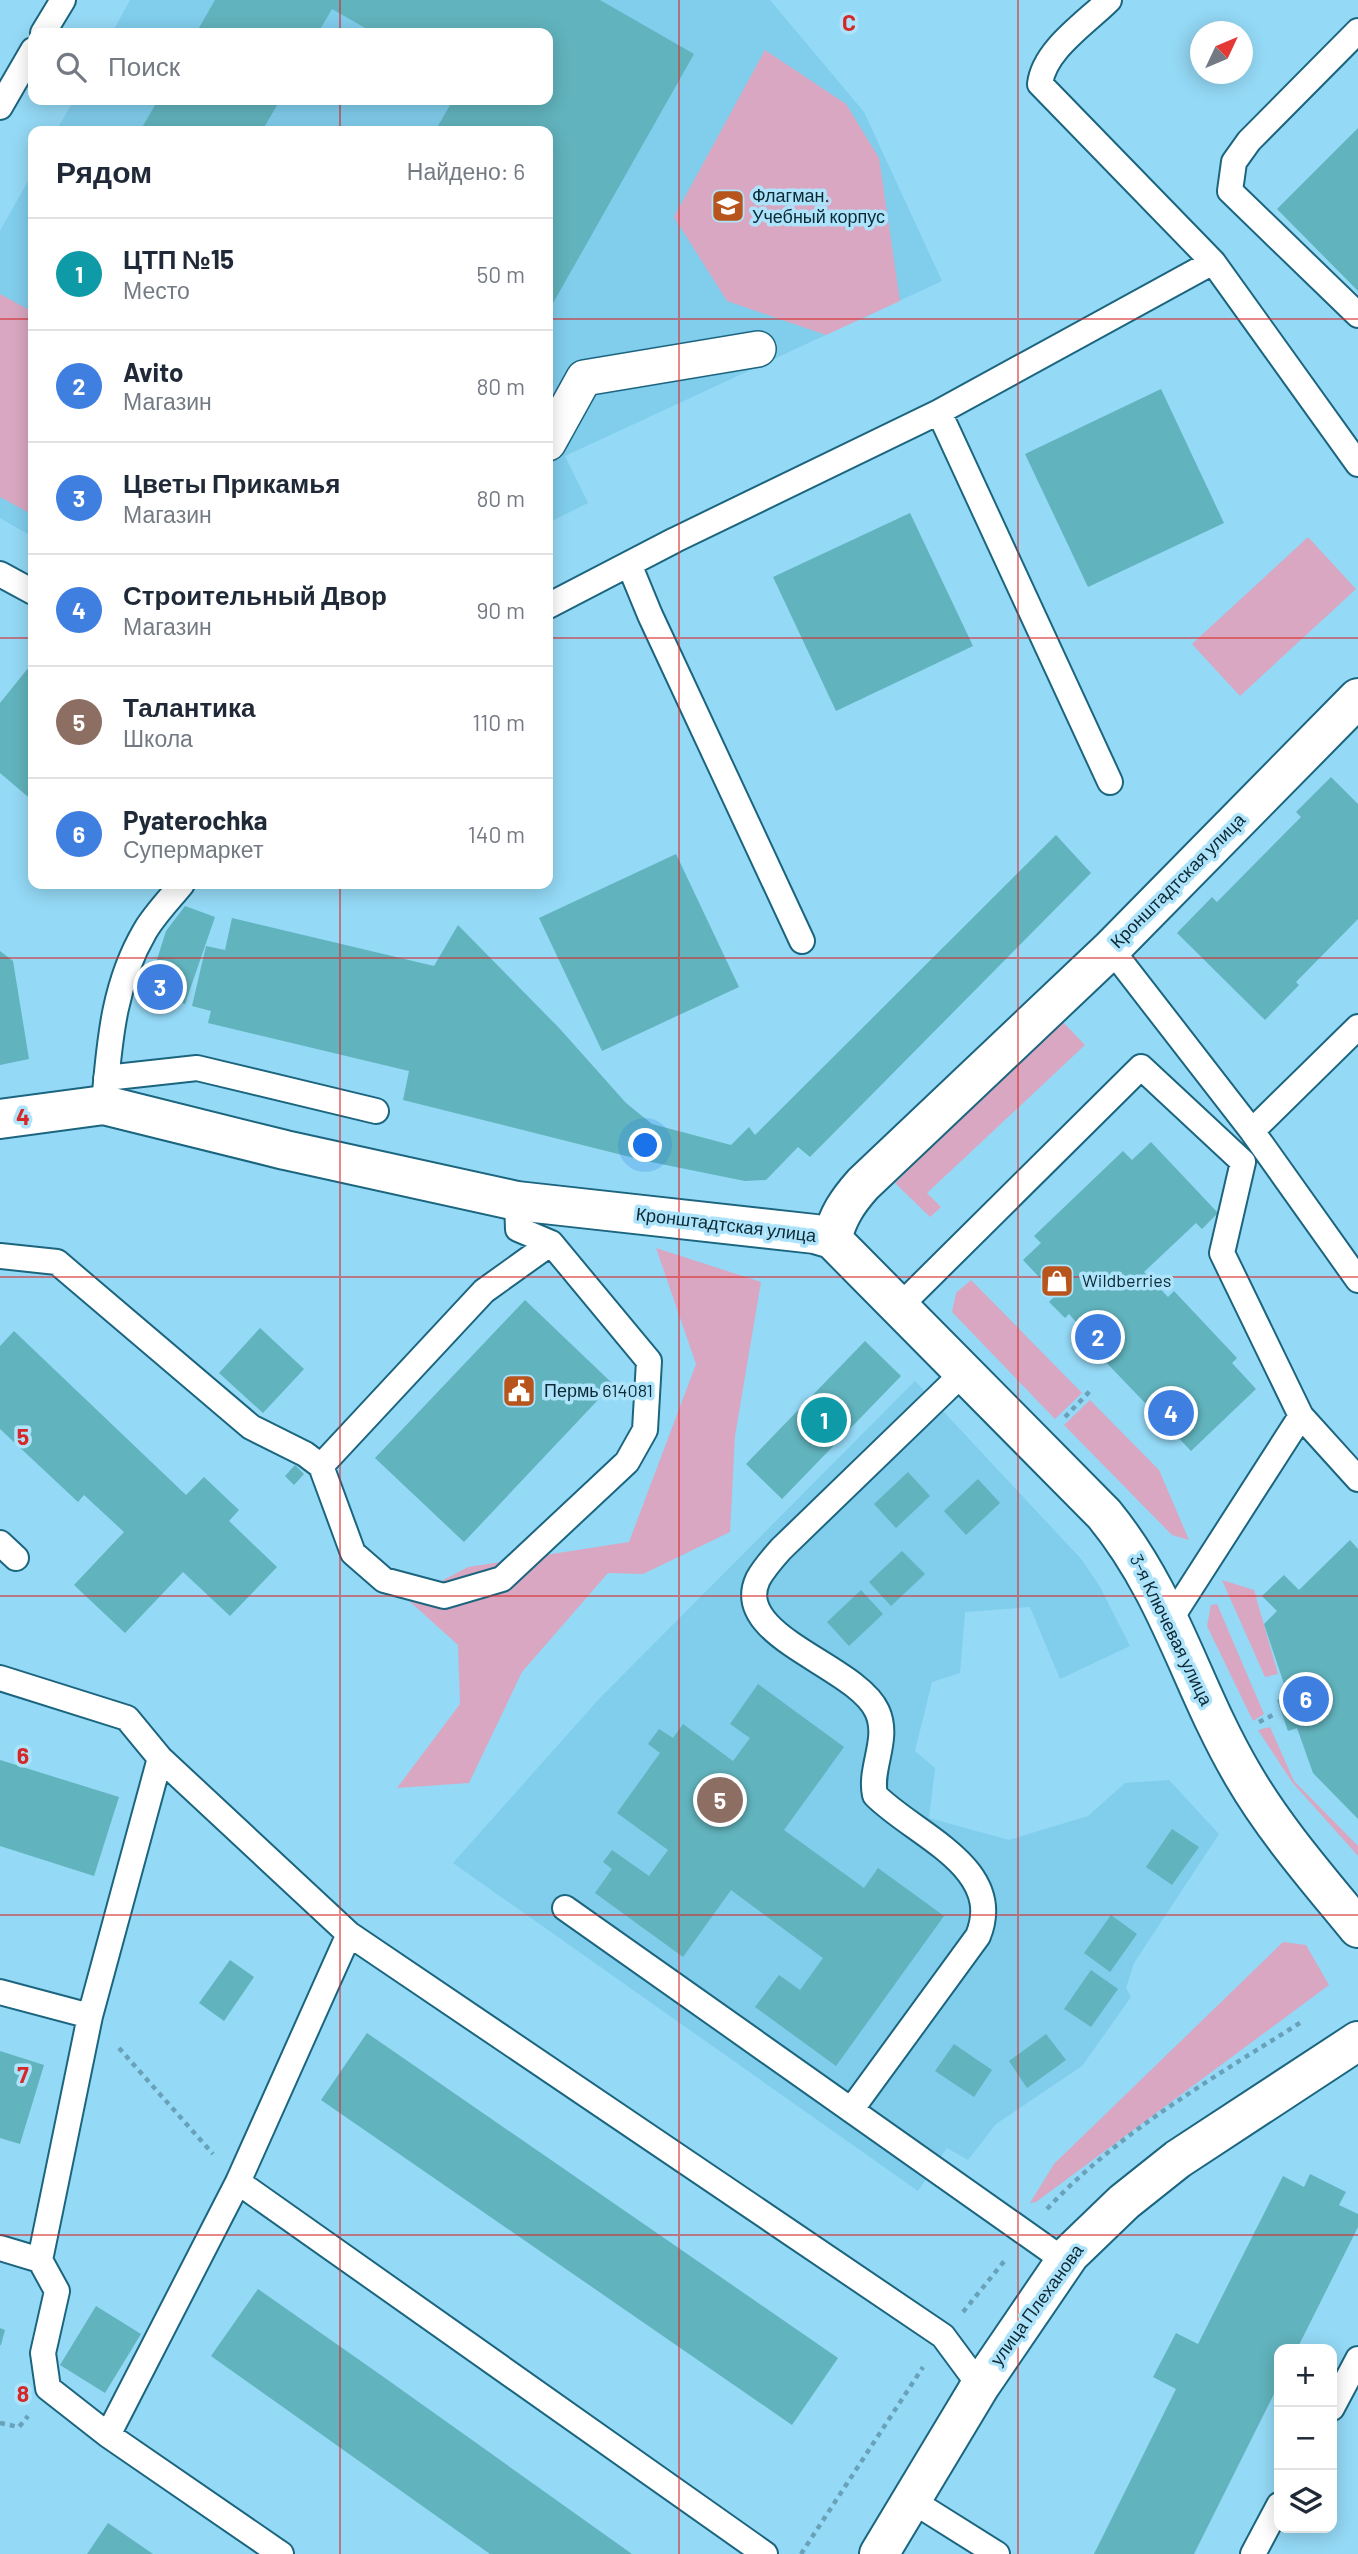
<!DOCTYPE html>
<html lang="ru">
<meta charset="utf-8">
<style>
:root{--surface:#fff;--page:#f2f2f3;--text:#1f2937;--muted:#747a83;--line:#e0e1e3;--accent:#0b8043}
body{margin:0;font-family:Barlow,sans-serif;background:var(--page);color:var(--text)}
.controls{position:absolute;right:21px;bottom:21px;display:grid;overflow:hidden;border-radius:14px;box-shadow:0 4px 18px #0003}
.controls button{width:63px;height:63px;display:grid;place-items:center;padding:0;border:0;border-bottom:2px solid var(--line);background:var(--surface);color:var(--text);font:35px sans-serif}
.compass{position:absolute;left:1190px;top:21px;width:63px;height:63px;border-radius:50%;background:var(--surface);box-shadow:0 4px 18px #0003;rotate:46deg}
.you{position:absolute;left:646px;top:1146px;width:24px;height:24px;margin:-18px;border:5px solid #fff;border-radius:50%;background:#1a73e8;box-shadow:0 0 0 10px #1a73e833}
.badge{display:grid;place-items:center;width:46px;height:46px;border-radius:50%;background:var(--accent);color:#fff;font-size:23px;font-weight:700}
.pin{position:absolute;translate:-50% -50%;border:4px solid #fff;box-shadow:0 2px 7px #0006}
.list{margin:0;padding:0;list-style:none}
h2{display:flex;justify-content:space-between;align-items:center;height:91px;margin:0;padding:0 28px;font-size:30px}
h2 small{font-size:23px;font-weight:400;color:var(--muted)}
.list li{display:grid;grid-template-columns:46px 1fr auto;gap:21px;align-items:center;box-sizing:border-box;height:112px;padding:0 28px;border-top:2px solid var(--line)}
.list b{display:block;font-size:26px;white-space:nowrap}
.list p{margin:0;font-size:23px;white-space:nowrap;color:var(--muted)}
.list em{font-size:23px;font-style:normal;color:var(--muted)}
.icon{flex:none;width:38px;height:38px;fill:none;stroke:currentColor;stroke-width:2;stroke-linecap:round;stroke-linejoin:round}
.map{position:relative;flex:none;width:1358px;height:2554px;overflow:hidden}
.search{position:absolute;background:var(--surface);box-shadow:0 4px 18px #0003;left:28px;top:28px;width:525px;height:77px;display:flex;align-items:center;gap:18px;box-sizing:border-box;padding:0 24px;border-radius:14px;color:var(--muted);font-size:26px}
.panel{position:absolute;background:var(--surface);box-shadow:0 4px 18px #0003;left:28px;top:126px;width:525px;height:763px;border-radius:14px}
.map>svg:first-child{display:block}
</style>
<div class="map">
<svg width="1358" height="2554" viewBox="0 0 1358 2554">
<rect width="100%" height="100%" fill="#94d9f6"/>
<path fill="#80cdec" d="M130,0H770L864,112L942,281L565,456L588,503L548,523V131H56L74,100H548V33H112Z
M33,172V537L0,518V231Z
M915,1381L1082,1560L1100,1587L1130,1646L1060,1679L1030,1607L965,1612L960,1673L932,1682L915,1751L935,1768L929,1818L1009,1840L1088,1816L1125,1783L1169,1780L1219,1834L1134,1963L1126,1988L1131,1997L1082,2066L996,2124L968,2160L947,2148L918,2191L453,1863L599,1699Z"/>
<path fill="#d9a7c1" d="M765,50L846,104L879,158L900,301L826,335L727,301L674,217Z
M0,294L33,312V515L0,497Z
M1308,537L1356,589L1240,696L1192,644Z
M1061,1020L1085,1045L927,1193L941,1207L930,1217L895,1183Z
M656,1248L761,1282L735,1436L730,1532L643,1574L608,1573L522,1672L469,1783L397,1788L460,1704L458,1645L407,1599L468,1567L629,1542L696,1364Z
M971,1280L1082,1393L1055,1419L952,1312L956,1293Z
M1090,1400L1159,1470L1189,1540L1172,1535L1064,1425Z
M1222,1580L1254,1590L1278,1674L1265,1677Z
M1217,1604L1264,1714L1253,1721L1207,1626L1211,1605Z
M1270,1727L1294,1781L1358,1846V1856L1292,1782L1258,1730Z
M1283,1942L1306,1945L1329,1985L1036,2202L1030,2203L1054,2164Z"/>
<path fill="#61b3bd" d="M215,0H600L694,54L548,312V131H435L453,100H548V33H374L332,9L318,33H196Z
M158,100H280L262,131H140Z
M1358,128V291L1277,209Z
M1161,389L1224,523L1088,587L1025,454Z
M910,513L973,646L836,711L773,577Z
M33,662V801L0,773V703Z
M1331,777L1358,804V919L1296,982L1299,985L1265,1020L1177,933L1212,897L1217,902L1301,817L1296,812Z
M1056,835L1091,873L810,1157L798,1147L766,1180L745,1181L646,1161L403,1100L409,1071L208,1023L211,1011L192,1006L206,946L225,950L232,918L434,966L458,925L560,1029L626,1103L652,1124L731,1145L749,1127L755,1135Z
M676,854L739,987L602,1051L539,918Z
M185,906L215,917L185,1004L147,991L166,931Z
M0,951L13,961L29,1059L0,1065Z
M1151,1142L1218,1213L1202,1229L1196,1223L1144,1272L1168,1297L1174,1291L1237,1358L1232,1363L1256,1389L1191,1451L1079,1334L1083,1330L1069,1314L1065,1318L1049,1302L1056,1295L1023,1260L1041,1243L1034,1236L1123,1151L1132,1160Z
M525,1300L613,1384L464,1542L375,1458Z
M260,1328L304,1369L263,1413L219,1373Z
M14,1331L186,1495L204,1477L239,1510L229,1521L277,1567L230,1616L183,1572L125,1633L74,1585L124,1532L84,1495L78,1502L0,1429V1346Z
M865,1341L901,1376L782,1499L746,1464Z
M295,1465L304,1474L294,1485L285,1476Z
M908,1472L930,1496L896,1528L874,1504Z
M978,1479L1000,1503L966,1535L944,1511Z
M1350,1540L1358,1549V1819L1313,1773L1297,1728L1288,1731L1277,1700L1288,1696L1264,1624L1277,1611L1262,1596L1284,1575L1299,1590Z
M902,1551L925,1574L891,1606L869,1582Z
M861,1590L883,1614L849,1646L827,1622Z
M758,1684L844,1747L784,1830L864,1888L878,1868L944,1916L836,2066L755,2007L779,1975L800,1990L823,1958L731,1890L683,1957L595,1893L612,1869L603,1862L612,1850L649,1876L668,1850L617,1813L660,1753L648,1744L659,1729L673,1738L683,1724L733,1761L750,1738L730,1724Z
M0,1760L119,1797L94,1876L0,1846Z
M1172,1829L1199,1847L1172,1885L1146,1867Z
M1111,1915L1137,1934L1110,1972L1084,1953Z
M230,1960L254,1977L224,2021L199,2003Z
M1091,1970L1118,1989L1091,2027L1064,2009Z
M367,2033L838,2358L792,2425L321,2100Z
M1046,2034L1066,2060L1027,2088L1009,2061Z
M954,2044L992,2070L974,2097L935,2071Z
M0,2051L44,2065L20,2144L0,2138Z
M1310,2174L1346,2192L1339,2205L1358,2214V2227L1297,2349H1279V2384L1194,2554H1094L1176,2389L1153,2377L1176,2333L1198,2344L1283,2176L1304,2187Z
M258,2289L385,2378L632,2554H490L211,2356Z
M96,2306L141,2334L105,2393L60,2365Z
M0,2328L5,2330L1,2345H0Z
M108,2523L153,2554H87Z"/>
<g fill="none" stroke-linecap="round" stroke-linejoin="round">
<defs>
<path id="service" d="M1109,0C1086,23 1044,50 1040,84L1213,262
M1358,31L1249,141L1234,162L1230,191L1358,315
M43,33L63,0
M0,107L33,50
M939,412L1110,782
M629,564L650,615L802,941
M0,574L33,592
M548,606L675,540L939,412L1213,262L1358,464
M1111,949L1252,1131L1358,1280
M106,1078L197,1068L376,1111
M105,1093C110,1036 115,982 145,931C155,914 170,899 182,884
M1252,1131L1358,1027
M0,1256L57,1262L251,1427L305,1454L321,1466L484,1291L551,1243L518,1229L517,1201
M898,1308L1141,1067L1243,1162L1222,1253L1301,1416
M321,1466L353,1553L384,1580L444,1596L502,1579L627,1462L645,1430L649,1361L551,1243
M0,1543L16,1558
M1170,1620L1301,1416L1358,1479
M0,1678L127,1718L160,1758L349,1934L943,2336L980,2386
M565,1908L1065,2261
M0,1992L90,2016L160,1758
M90,2016L40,2260L57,2291L43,2353L48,2388L108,2435L281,2554
M851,2110L978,1936C1006,1867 914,1835 875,1795C869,1768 890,1739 877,1711C856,1665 731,1637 758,1579C764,1568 773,1558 781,1549L963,1373
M238,2182L765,2554
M0,2248L40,2260
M1332,2408L1358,2359
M108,2435L238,2182L349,1934
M911,2500L997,2554
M1253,2554L1279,2505"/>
<path id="pedestrian" d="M548,443L584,378L758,349"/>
<path id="minor" d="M0,1119L104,1105L285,1150L517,1201L815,1234L832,1239
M832,1239L1104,1514C1171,1596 1191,1687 1243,1775C1275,1830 1318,1879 1358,1928
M832,1239C838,1216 847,1202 863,1184L1111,949L1358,698"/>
<path id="secondary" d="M879,2554L980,2386L1070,2254L1124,2202L1178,2159L1358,2041"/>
</defs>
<use href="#service" stroke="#1c657e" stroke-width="28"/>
<use href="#pedestrian" stroke="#1c657e" stroke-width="38"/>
<use href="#minor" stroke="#1c657e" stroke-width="42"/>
<use href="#secondary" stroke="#1c657e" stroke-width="42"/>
<path stroke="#69a1b9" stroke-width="4.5" stroke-dasharray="5 5" stroke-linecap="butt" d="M1065,1417L1091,1390
M1259,1722L1275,1714
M119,2048L213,2154
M1047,2209C1120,2131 1213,2078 1303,2021
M963,2312L1006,2259
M0,2423L19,2427L28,2416
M801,2554L923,2367"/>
<use href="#service" stroke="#fff" stroke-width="24"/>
<use href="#pedestrian" stroke="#fff" stroke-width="35"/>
<use href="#minor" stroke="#fff" stroke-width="38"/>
<use href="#secondary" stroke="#fff" stroke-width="38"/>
</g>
<path fill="none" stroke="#d62828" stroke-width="2" stroke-opacity="0.55" d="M340,0V33M679,0V2554M1018,0V2554M340,100V131M0,319H33M548,319H1358M0,638H33M548,638H1358M340,884V2554M0,958H1358M0,1277H1358M0,1596H1358M0,1915H1358M0,2235H1358"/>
<defs>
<symbol id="school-square" viewBox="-11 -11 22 22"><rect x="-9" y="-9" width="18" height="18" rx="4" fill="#b8551c" stroke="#aee4fb"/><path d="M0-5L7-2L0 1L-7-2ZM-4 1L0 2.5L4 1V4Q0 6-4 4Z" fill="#fff"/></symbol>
<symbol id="shop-square" viewBox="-11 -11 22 22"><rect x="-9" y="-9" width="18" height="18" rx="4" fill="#b8551c" stroke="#aee4fb"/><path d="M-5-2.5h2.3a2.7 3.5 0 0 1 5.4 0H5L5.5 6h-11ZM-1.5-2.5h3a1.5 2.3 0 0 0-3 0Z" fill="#fff"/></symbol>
<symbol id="civic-square" viewBox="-11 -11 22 22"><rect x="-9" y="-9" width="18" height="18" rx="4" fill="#b8551c" stroke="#aee4fb"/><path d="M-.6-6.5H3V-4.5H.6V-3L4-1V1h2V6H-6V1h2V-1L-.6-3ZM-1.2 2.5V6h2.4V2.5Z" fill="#fff"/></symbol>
</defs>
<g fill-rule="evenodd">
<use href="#school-square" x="709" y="187" width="38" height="38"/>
<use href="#shop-square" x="1038" y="1262" width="38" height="38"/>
<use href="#civic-square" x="500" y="1372" width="38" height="38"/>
</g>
<g text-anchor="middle" stroke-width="7" stroke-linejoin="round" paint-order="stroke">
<g font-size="18" fill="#0c2934" stroke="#aee4fb" text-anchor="start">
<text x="752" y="202">Флагман.<tspan x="752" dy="21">Учебный корпус</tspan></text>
<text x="1082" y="1287">Wildberries</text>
<text x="544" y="1397">Пермь 614081</text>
</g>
<g font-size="18" fill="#0c2934" stroke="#aee4fb">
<text transform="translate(1178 881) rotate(-45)" y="6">Кронштадтская улица</text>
<text transform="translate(726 1225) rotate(7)" y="6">Кронштадтская улица</text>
<text transform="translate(1171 1630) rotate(64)" y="6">3-я Ключевая улица</text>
<text transform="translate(1037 2305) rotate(-54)" y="6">улица Плеханова</text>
</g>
</g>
<g font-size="23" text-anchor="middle" font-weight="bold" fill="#d62828" stroke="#aee4fb" stroke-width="7" stroke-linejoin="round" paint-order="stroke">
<text x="849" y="31">C</text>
<text x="23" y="1125">4</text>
<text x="23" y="1445">5</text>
<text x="23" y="1764">6</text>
<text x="23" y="2083">7</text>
<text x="23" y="2402">8</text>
</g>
</svg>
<div class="controls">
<button>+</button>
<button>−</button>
<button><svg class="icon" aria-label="layers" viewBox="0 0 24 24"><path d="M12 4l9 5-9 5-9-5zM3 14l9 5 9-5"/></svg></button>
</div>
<svg class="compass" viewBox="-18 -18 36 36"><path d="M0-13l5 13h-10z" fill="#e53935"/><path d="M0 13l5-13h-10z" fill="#747a83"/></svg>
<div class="you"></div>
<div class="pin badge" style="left:824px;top:1420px;background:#0f9aa8">1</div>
<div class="pin badge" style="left:1098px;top:1337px;background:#3f7fe0">2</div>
<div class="pin badge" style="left:160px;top:987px;background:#3f7fe0">3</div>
<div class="pin badge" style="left:1171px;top:1413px;background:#3f7fe0">4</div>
<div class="pin badge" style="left:720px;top:1800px;background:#8d6e63">5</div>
<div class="pin badge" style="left:1306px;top:1699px;background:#3f7fe0">6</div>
<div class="search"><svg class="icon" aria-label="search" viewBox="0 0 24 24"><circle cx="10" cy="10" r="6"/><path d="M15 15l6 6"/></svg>Поиск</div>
<section class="panel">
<h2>Рядом<small>Найдено: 6</small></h2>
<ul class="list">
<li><span class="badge" style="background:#0f9aa8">1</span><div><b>ЦТП №15</b><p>Место</p></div><em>50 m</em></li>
<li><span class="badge" style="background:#3f7fe0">2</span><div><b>Avito</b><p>Магазин</p></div><em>80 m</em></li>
<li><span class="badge" style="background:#3f7fe0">3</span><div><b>Цветы Прикамья</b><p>Магазин</p></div><em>80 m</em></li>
<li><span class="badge" style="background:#3f7fe0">4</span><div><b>Строительный Двор</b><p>Магазин</p></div><em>90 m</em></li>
<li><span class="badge" style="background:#8d6e63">5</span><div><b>Талантика</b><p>Школа</p></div><em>110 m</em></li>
<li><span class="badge" style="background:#3f7fe0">6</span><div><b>Pyaterochka</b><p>Супермаркет</p></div><em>140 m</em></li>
</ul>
</section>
</div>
